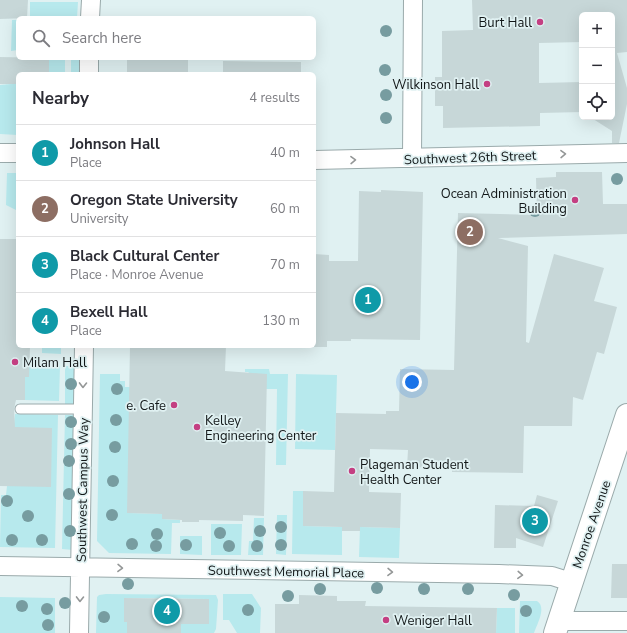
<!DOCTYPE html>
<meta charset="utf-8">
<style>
:root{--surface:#fff;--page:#f7f7f7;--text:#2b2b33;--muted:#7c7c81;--line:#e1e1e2;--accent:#c43f82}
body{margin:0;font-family:"Nunito Sans",sans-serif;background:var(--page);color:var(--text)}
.controls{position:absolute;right:12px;top:12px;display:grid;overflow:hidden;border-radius:6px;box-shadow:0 4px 16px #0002}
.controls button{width:36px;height:36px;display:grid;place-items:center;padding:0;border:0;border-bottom:1px solid var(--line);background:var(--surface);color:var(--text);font:20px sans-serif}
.you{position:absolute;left:412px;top:382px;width:14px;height:14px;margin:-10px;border:3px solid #fff;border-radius:50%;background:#1a73e8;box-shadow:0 0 0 6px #1a73e833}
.badge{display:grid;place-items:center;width:26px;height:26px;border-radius:50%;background:var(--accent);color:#fff;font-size:13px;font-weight:700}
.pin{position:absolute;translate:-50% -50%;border:2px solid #fff;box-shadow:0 1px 4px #0006}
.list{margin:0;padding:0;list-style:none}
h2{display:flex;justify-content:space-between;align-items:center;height:52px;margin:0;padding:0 16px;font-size:17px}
h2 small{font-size:13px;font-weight:400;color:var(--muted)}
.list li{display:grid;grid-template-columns:26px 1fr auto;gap:12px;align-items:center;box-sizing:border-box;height:56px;padding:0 16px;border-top:1px solid var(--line)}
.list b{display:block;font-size:15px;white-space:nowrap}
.list p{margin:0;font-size:13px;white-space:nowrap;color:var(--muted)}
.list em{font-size:13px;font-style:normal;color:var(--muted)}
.icon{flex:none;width:22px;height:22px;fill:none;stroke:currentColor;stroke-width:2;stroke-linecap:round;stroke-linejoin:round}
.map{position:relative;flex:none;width:627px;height:633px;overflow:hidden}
.search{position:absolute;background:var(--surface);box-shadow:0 4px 16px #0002;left:16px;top:16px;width:300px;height:44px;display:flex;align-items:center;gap:10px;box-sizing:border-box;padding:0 14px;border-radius:6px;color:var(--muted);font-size:15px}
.panel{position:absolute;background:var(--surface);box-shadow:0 4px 16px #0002;left:16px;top:72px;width:300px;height:276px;border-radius:6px}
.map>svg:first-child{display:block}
</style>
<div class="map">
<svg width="627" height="633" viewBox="0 0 627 633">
<rect width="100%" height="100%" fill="#e0f1f2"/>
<path fill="#b7e9ed" d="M30,2H78L77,18H30Z
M12,20H18V50L11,51Z
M49,58H65V74H49Z
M71,58H81L80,74H71Z
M11,84H18V135L0,134V85Z
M7,173H18V211L6,205Z
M42,346H61V354L42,353Z
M29,365L60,366L59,401L25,400V377Z
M65,366H76L75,405H65Z
M245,369H269L270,374H288L286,465H276L277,389H266L248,372H245Z
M100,374H120V381H125V387H130L128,513L162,514V519L180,520V523H172L171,554L109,553L97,541Z
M296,374L337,375L335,450L295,449Z
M15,414L58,415L55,548L0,547L1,495H6Z
M65,415H75L73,550L62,549Z
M293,491H303V526L342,527V555L292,554Z
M277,515H287L286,555L276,554Z
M254,518H264L263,555H248L249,541H253Z
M211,524H242L241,555H211Z
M360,527L400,528L399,558L359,557Z
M180,536H202V555L180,554Z
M106,594L216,595L218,600L216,629L214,633H181V624H209V599L125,598L124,622H127V633H96L97,597L99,595Z
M223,594H252L261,608L260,633H237L229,620H223Z
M0,597L55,598V633H0Z
M520,601H537C547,607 537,624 534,633H519Z
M497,608H515V633H496Z"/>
<path fill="#c7d7d8" d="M0,0H28L27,18L0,19Z
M472,0H627V52L617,53L627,88V104L619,143H612V131L590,117H612V15H582V42L539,43V83L582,82V112L540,113V126L443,128V106H435V77H442V31L473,30Z
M0,57L49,58V74H18V84H0Z
M127,58H188V74H127Z
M223,61L301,62V74H223Z
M556,172H602L603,204H627V234L498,238L528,246L526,342L529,343L554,254L604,268L594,301L617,307L604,354L597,352L583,400L573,397L572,426H524L523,473L452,472V468L407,467L408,450L370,449L369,492L401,493L400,528L360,527V531H342V527L303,526V491L334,492L336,413L386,414V411H399L400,369L454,370L458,213L537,215L536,178L556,177Z
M381,190L423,192L420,340L351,339V341H327V347H314V254L329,255V261H358L359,191L381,192Z
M0,239H18V346H30L29,377H25V400H16L14,409L15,427L52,428L51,487L0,486Z
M130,346H226L225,371L267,374L264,516L243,515V521L199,520V522H182V520L162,519V514L127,513Z
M537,495L558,501L543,547L516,538V548H494L495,505L534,506Z
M612,564H627V598H611Z
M299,595L337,596V601H366L365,606L497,608L496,633H275V604H299Z
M124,598L209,599V624H181V633H127V622H124Z"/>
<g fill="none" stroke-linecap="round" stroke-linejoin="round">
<defs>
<path id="service" d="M20,409H83"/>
<path id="minor" d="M90,18L91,0
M89,74V58
M0,153H18
M412,158L413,0
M314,160L627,153
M0,566L499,574L552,576L571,582
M559,621H627
M79,633L84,346"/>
<path id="tertiary" d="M555,633L627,415"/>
</defs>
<use href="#service" stroke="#9aaaab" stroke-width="11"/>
<use href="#minor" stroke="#9aaaab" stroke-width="20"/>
<use href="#tertiary" stroke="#9aaaab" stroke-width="24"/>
<use href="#service" stroke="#fff" stroke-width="9"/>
<use href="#minor" stroke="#fff" stroke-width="18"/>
<use href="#tertiary" stroke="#fff" stroke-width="22"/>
</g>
<g fill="#779ca0">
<circle cx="386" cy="31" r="6"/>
<circle cx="385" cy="70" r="6"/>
<circle cx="386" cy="95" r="6"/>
<circle cx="386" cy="118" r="6"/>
<circle cx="617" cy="179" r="6"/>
<circle cx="535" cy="211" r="6"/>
<circle cx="71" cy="384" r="6"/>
<circle cx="117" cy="389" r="6"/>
<circle cx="116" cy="420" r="6"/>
<circle cx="71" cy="422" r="6"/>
<circle cx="71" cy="444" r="6"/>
<circle cx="115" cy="447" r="6"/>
<circle cx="69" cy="461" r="6"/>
<circle cx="113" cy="481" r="6"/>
<circle cx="69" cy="494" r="6"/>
<circle cx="7" cy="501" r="6"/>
<circle cx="112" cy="515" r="6"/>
<circle cx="28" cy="516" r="6"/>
<circle cx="281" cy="527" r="6"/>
<circle cx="70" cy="531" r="6"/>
<circle cx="260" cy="531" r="6"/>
<circle cx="220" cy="533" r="6"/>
<circle cx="157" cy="534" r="6"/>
<circle cx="12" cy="540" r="6"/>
<circle cx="42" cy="540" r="6"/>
<circle cx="132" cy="544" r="6"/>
<circle cx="186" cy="545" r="6"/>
<circle cx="281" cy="545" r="6"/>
<circle cx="156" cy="546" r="6"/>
<circle cx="229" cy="546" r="6"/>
<circle cx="257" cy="546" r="6"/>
<circle cx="128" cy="584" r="6"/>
<circle cx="377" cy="588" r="6"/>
<circle cx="320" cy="589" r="6"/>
<circle cx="424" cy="589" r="6"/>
<circle cx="468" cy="589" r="6"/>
<circle cx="514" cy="595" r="6"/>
<circle cx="288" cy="596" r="6"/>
<circle cx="65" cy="603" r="6"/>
<circle cx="22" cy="606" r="6"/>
<circle cx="47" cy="609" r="6"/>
<circle cx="248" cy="610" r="6"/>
<circle cx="526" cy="611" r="6"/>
<circle cx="104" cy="617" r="6"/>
<circle cx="48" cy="625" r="6"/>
</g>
<defs><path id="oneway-chevron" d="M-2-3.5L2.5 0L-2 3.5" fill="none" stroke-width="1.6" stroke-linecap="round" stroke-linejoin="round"/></defs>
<g stroke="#949797">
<use href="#oneway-chevron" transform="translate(563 154) rotate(-1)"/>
<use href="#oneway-chevron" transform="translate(353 160) rotate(-1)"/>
<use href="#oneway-chevron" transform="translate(83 385) rotate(91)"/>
<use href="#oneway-chevron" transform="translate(120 568) rotate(1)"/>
<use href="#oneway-chevron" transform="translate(390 572) rotate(1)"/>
<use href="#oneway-chevron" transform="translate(520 575) rotate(3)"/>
<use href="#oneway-chevron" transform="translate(80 599) rotate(91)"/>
</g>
<g fill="#c43f82" stroke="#e0f1f2" stroke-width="1.5">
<circle cx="540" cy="22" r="4"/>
<circle cx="487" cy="84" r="4"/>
<circle cx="575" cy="200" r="4"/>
<circle cx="15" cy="362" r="4"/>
<circle cx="174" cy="405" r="4"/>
<circle cx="197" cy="427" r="4"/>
<circle cx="352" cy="471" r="4"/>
<circle cx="386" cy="620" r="4"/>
</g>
<g text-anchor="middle" stroke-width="3.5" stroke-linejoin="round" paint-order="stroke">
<g font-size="13" fill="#121718" stroke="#e0f1f2" text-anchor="end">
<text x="532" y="27">Burt Hall</text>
<text x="479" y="89">Wilkinson Hall</text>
<text x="567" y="198">Ocean Administration<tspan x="567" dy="15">Building</tspan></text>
<text x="23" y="367" text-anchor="start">Milam Hall</text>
<text x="166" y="410">e. Cafe</text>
<text x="205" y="425" text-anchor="start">Kelley<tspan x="205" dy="15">Engineering Center</tspan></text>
<text x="360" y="469" text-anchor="start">Plageman Student<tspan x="360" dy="15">Health Center</tspan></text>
<text x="394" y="625" text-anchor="start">Weniger Hall</text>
</g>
<g font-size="13" fill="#121718" stroke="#e0f1f2">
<text transform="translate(470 157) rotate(-2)" y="5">Southwest 26th Street</text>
<text transform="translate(82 490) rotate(-89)" y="5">Southwest Campus Way</text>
<text transform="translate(591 524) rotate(-71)" y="5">Monroe Avenue</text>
<text transform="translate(286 571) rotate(1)" y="5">Southwest Memorial Place</text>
</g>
</g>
</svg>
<div class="controls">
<button>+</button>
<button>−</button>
<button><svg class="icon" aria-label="locate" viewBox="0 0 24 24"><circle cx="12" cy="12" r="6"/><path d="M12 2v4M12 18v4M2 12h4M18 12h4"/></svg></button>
</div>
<div class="you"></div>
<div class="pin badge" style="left:368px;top:300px;background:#0f9aa8">1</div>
<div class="pin badge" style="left:470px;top:232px;background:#8d6e63">2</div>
<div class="pin badge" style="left:535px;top:521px;background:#0f9aa8">3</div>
<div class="pin badge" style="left:167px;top:611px;background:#0f9aa8">4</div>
<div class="search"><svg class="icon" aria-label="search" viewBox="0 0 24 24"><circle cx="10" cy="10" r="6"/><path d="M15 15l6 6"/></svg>Search here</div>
<section class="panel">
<h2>Nearby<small>4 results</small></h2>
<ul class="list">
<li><span class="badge" style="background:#0f9aa8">1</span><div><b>Johnson Hall</b><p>Place</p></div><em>40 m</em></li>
<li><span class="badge" style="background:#8d6e63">2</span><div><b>Oregon State University</b><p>University</p></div><em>60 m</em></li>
<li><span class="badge" style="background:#0f9aa8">3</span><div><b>Black Cultural Center</b><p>Place · Monroe Avenue</p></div><em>70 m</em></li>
<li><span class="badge" style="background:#0f9aa8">4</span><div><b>Bexell Hall</b><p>Place</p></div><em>130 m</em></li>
</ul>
</section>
</div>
